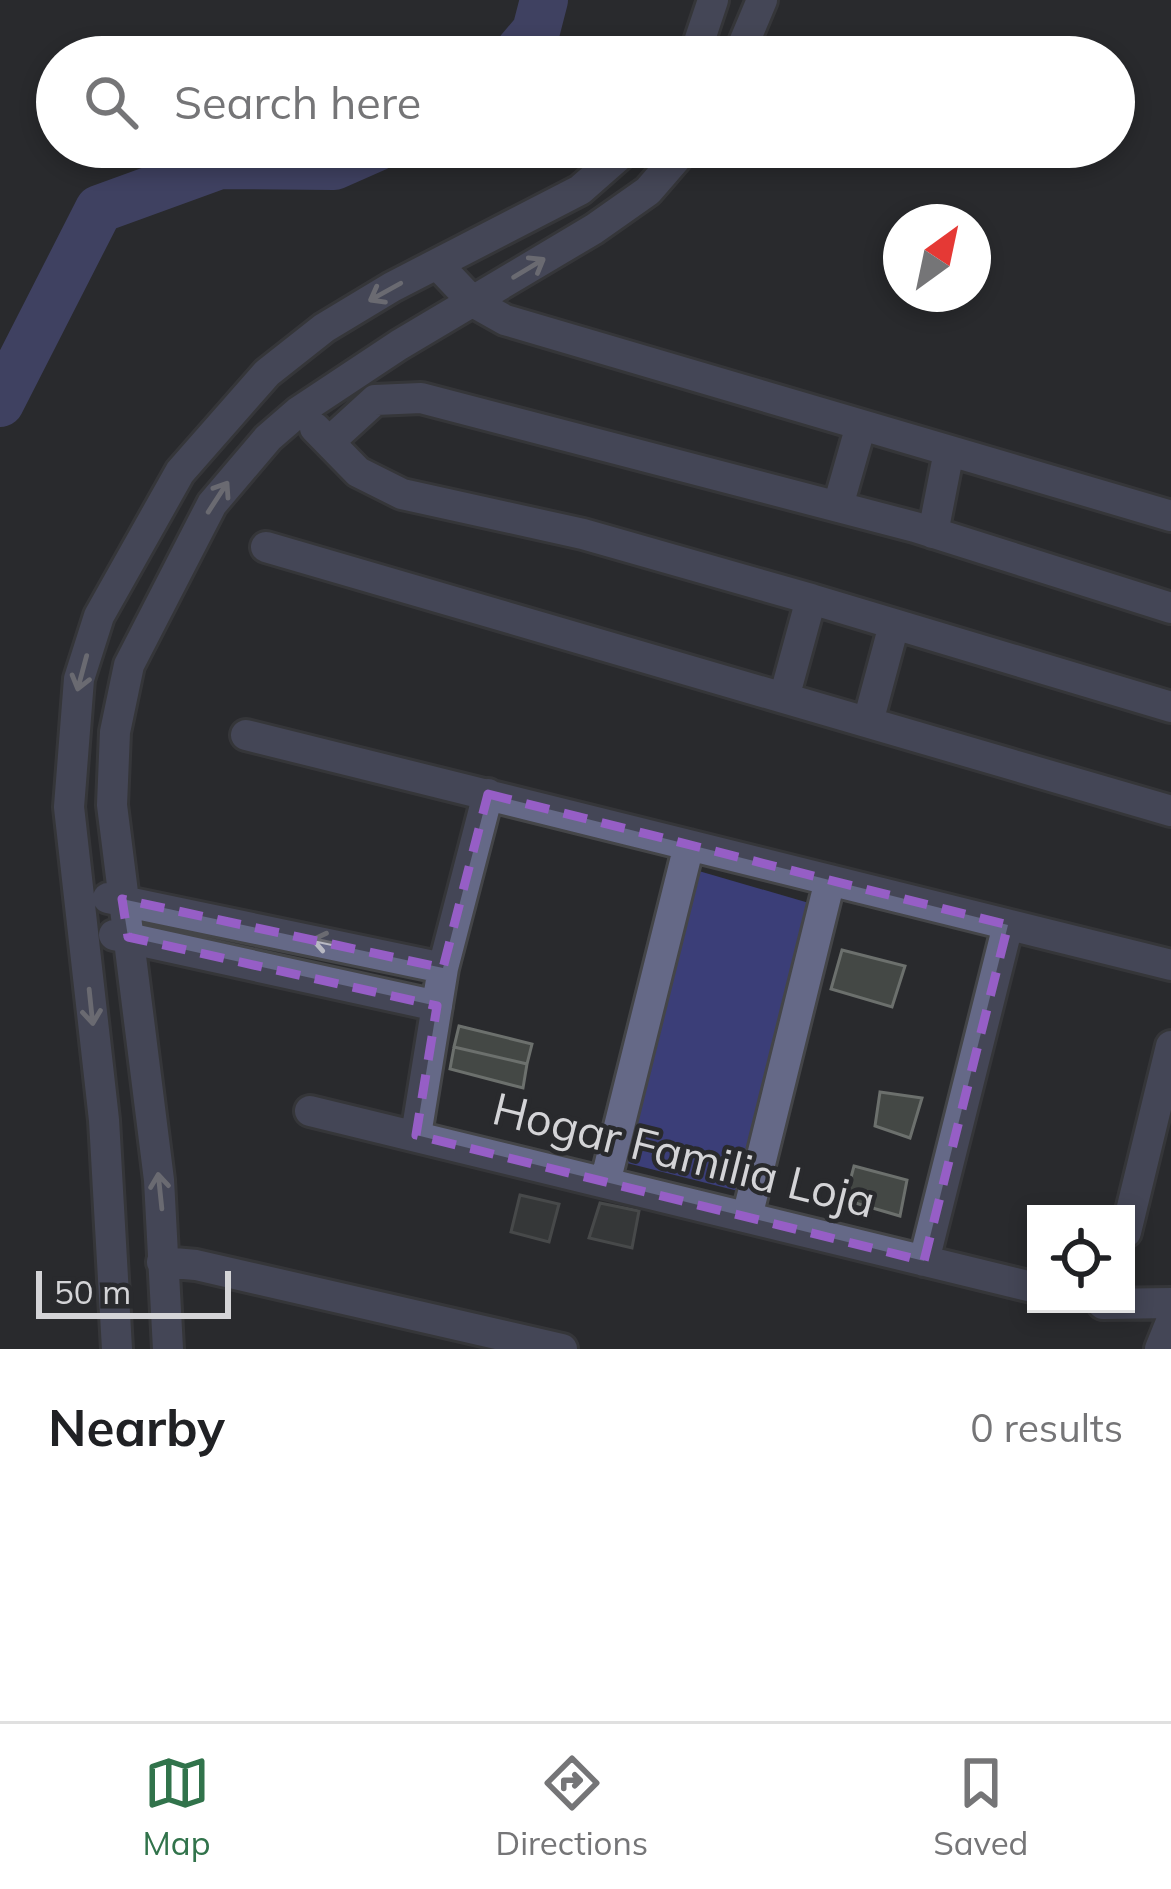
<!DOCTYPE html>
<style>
:root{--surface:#fff;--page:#f2f2f2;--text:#202124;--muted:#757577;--line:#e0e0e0;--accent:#31734b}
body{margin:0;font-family:Mulish,sans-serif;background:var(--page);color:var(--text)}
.controls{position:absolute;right:36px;bottom:36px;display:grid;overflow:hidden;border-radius:0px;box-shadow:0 6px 18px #0003}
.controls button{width:108px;height:108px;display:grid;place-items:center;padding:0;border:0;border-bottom:3px solid var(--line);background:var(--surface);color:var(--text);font:60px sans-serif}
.compass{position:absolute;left:883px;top:204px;width:108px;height:108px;border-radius:50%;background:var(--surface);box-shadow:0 6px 18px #0003;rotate:33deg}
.scale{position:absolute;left:36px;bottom:30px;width:195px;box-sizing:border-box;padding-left:12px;border:6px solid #d4d4d7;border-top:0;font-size:33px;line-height:42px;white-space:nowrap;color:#d4d4d7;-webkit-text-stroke:9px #292a2d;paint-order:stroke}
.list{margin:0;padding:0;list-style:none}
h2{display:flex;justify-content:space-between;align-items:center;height:156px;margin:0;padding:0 48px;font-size:51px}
h2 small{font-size:39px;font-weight:400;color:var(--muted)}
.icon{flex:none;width:66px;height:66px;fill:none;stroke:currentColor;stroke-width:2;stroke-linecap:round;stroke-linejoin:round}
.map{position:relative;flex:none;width:1171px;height:1349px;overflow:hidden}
.search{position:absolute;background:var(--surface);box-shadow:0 6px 18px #0003;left:36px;right:36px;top:36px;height:132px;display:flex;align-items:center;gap:30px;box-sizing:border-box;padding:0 42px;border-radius:66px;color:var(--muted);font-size:45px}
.sheet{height:372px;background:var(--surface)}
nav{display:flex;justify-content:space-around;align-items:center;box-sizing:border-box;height:168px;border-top:3px solid var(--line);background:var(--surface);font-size:33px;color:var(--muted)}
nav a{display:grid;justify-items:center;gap:6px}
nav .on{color:var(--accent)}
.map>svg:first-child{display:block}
</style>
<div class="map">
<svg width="1171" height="1349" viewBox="0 0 1171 1349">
<rect width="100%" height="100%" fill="#292a2d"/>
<path fill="#3b3e78" d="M685,867L809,903L738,1191L611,1159Z"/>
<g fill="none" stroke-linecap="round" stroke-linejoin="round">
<path stroke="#595ea0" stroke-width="48" d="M514,57L536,31L544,0
M0,403L99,209L220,165L334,166L377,147"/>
</g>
<path fill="#444845" stroke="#6c706d" stroke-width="3" d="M842,950L905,966L892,1007L831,989Z
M459,1026L532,1044L527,1064L454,1047Z
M454,1047L527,1064L523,1088L450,1069Z
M880,1092L922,1098L910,1138L875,1126Z
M854,1166L907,1180L900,1216L845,1200Z
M520,1195L559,1204L549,1242L511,1232Z
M600,1203L639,1211L632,1248L589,1238Z"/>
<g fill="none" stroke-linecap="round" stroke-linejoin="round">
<defs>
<path id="minor" d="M694,57L713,0
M738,57L762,0
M438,265L473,302L505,320L1171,516
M315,428L358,472L402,494L583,534L811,599L784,698
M329,442L375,400L421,398L915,527L1171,608
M838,506L861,425
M933,533L949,451
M266,547L1171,811
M811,599L1171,707
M868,722L894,625
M246,735L1171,965
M108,898L443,968
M114,935L437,1006
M310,1111L1036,1288
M416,1135L443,968L488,794
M605,1183L689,845
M747,1217L830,880
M1126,1232L1171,1046
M924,1261L1008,925
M162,1262L196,1265L562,1349
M1103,1304L1171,1303
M117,1349L104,1120L69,807L79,679L99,616L180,472L267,373L324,328L392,287L580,190L629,147
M168,1349L159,1180L112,805L115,732L129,665L212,504L268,438L298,412L399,345L594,229L648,191L686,147
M1160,1349L1171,1322"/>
</defs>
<use href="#minor" stroke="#444548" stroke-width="36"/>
<use href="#minor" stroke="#656987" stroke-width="30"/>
</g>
<defs><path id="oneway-shaft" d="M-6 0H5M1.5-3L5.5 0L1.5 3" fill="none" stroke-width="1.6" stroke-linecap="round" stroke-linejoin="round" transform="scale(3)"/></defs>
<g stroke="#b8b9c3">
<use href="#oneway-shaft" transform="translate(529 268) rotate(-31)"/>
<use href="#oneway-shaft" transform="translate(385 292) rotate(151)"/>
<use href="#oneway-shaft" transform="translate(218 497) rotate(-57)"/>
<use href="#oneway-shaft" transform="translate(82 673) rotate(105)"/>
<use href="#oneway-shaft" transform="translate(329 943) rotate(-168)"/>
<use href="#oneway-shaft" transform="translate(91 1007) rotate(84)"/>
<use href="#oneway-shaft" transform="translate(160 1191) rotate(-96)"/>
</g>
<path d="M0 0H1171V1349H0ZM488,794L1008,925L924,1261L416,1135L437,1006L128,937L122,899L443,968Z" fill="#292a2d" fill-opacity=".55" fill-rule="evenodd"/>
<path fill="none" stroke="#965ec6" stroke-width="9" stroke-dasharray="24 15" stroke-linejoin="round" d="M488,794L1008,925L924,1261L416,1135L437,1006L128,937L122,899L443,968Z"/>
<g text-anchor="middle" stroke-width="9" stroke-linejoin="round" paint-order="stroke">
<g font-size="45" fill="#d4d4d7" stroke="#292a2d">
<text transform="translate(684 1155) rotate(14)" y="16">Hogar Familia Loja</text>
</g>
</g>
</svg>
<div class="controls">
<button><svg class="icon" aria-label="locate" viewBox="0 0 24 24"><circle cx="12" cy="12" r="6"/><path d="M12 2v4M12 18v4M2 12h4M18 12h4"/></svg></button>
</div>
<svg class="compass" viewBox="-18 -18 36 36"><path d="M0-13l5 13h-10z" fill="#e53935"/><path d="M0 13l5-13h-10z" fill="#757577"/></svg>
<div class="scale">50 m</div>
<div class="search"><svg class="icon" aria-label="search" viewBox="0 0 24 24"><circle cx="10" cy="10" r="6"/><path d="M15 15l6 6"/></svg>Search here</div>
</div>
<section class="sheet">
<h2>Nearby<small>0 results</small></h2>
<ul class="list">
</ul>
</section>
<nav>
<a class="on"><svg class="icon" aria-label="map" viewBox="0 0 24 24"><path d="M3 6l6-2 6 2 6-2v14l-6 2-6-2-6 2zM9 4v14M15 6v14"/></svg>Map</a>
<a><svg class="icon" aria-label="directions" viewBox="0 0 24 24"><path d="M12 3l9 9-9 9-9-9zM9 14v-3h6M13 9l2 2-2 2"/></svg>Directions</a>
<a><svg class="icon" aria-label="saved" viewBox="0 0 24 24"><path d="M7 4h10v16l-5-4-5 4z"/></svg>Saved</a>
</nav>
